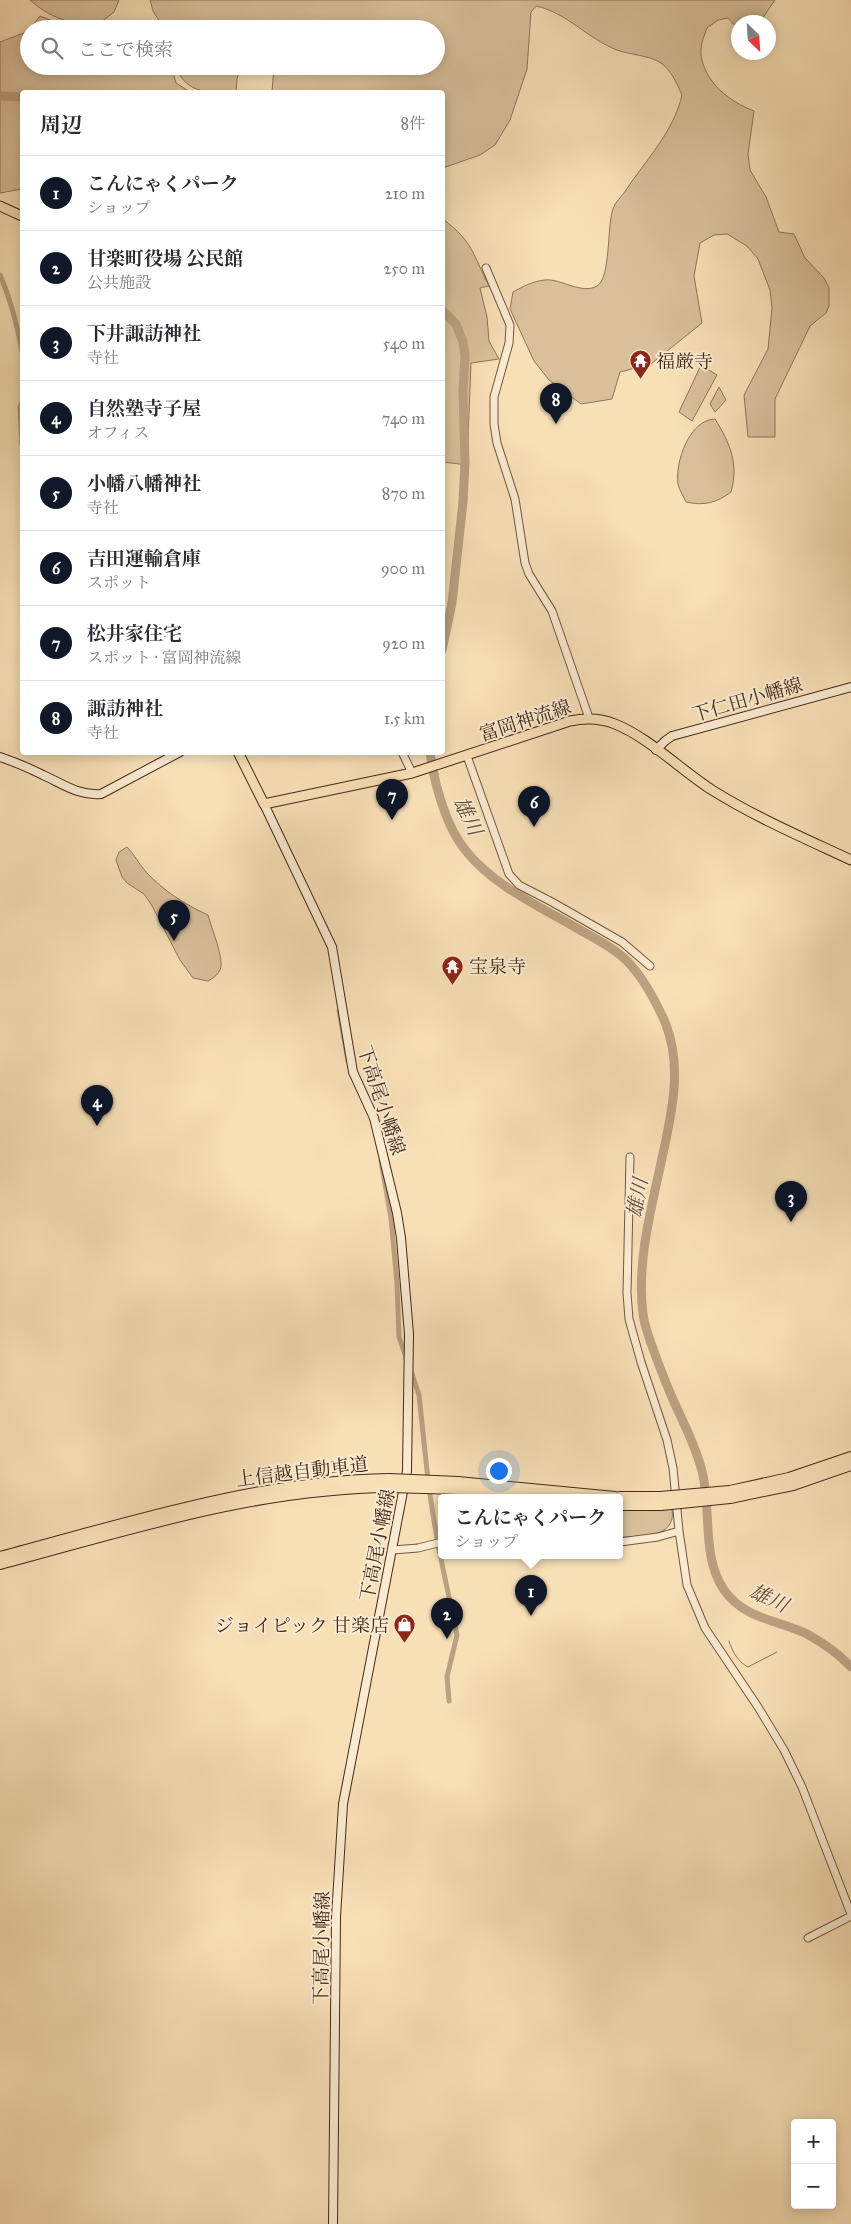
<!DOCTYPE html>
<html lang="ja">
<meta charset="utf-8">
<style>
:root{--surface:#fff;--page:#f7f7f7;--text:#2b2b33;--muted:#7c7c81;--line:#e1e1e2;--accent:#111827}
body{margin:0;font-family:"IM FELL Great Primer","Noto Serif JP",serif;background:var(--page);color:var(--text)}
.controls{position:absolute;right:15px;bottom:15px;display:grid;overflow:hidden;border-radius:5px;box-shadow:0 2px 12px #0003}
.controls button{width:45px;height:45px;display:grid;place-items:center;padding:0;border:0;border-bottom:1px solid var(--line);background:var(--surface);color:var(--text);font:25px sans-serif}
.compass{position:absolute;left:731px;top:15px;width:45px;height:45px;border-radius:50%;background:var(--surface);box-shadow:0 2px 12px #0003;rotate:155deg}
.you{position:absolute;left:498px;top:1470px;width:18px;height:18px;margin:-12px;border:4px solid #fff;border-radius:50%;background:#1a73e8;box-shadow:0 0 0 8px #1a73e833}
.badge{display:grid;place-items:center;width:32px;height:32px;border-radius:50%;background:var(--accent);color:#fff;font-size:16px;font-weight:700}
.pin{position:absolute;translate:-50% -41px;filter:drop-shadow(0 1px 2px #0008)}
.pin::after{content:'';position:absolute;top:26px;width:18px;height:15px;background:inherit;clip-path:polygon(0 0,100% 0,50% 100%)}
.popup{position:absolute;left:438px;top:1494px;width:185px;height:65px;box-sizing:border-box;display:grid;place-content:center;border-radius:5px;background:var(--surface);filter:drop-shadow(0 1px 4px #0005);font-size:16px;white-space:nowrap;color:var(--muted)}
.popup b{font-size:19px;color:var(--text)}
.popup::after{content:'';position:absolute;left:50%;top:100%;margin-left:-10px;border:10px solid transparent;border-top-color:var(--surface)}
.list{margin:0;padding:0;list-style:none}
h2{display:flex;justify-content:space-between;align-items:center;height:65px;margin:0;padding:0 20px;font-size:21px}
h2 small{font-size:16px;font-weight:400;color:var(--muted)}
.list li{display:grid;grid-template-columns:32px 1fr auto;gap:15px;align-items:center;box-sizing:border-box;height:75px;padding:0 20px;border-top:1px solid var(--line)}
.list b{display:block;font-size:19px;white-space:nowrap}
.list p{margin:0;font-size:16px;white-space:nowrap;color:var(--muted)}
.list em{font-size:16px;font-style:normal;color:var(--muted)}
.icon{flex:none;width:28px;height:28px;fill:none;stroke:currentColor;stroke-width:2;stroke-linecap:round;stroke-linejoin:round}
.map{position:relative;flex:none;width:851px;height:2224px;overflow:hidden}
.search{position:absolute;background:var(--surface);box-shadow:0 2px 12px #0003;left:20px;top:20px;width:425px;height:55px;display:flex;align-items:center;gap:12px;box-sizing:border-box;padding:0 18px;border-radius:28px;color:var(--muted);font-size:19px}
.panel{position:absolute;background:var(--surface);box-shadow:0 2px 12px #0003;left:20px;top:90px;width:425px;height:665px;border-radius:5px}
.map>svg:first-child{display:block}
</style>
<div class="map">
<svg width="851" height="2224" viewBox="0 0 851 2224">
<rect width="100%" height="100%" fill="#f7dfb6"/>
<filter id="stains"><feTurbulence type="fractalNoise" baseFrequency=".004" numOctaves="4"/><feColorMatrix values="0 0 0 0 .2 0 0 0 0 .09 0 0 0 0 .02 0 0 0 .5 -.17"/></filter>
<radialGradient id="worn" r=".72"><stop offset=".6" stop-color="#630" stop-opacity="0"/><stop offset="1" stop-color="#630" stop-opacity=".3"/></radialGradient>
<path fill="#d9c09b" stroke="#8f745a" d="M30,0H119L114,12L96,26C70,24 50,18 30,0Z
M150,0H775L760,22H738V29L728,18L718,20L707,28C704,36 700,46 701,55C705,83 730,102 754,111L748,154L750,170L766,197L779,232L794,234L805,258L824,278L829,288V306L826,313L810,326L775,399V437H748L744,395L768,349L772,308L770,290L758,259L747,246L727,234L714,235L700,243L694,276L702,323L651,364L620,372L612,399L581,404L549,380L534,361L510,309L513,292C522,287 533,281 545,280C560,278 582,295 597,286C611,278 607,224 613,209C615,202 622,196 626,190C646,160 674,131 682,95C677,84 672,71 661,63C649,55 630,55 617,50C588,39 566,12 536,6L531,12L527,69L510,120L495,145L480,155L443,168L442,92H272L274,66H436V29H273L263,22L253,29H157L160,22L153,11Z
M40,16L72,29H30Z
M29,31V66H171L176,83L190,92H22V189L0,193V42Z
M176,66H241L237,79L236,92C212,93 185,95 176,66Z
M443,219C474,243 472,253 489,286L480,288L487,317L489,341L499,359L471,363L467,465L443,462Z
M701,365L717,375L692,421L679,412Z
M719,387L726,400L715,412L710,404Z
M715,419C730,443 739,464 731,492C717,503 703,506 686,502C684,497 679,490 678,484C675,462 689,420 715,419Z
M127,847C134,854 139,864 146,872C164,891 184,904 208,915C211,927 225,960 220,970C217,976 213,978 208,981L193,978L180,960L151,904L144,894L127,883L122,877L116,860L119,852Z
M672,1509C677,1538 640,1537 620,1537V1510Z"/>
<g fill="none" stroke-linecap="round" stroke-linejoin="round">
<path stroke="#8b7156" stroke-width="1" d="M729,1641C732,1651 738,1662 748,1667L777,1652"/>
<path stroke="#baa180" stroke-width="5" d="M0,275C11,300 17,324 22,351
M22,402L20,407L22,445
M339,1011L348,1061
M381,1161L391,1218L397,1283L399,1337L407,1360
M411,1371L419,1395L428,1480
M429,1489L438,1545L457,1635L447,1677L449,1701"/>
<path stroke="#baa180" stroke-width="9" d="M0,96L22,97
M442,310L456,324L463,342L465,356L463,390L465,462L463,502L452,603L442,650
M430,752C434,783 446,827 466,851C495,887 541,907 580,930C596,939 614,948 627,961C642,976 656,1002 665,1022C682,1064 673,1107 664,1149C653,1202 636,1260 643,1314C645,1329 651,1343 656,1357C662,1373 668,1389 675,1404C685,1426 696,1447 702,1471C712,1510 701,1556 724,1590C744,1619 778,1620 807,1634C823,1643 838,1653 851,1667"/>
<defs>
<path id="tertiary" d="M486,268L510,325L509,343L494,397V424L497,443L515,499L525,563L529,574L552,611L589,718
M402,752L412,773
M467,756L509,874L519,885L552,902L622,942L650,966
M630,1157L627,1293L629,1319L641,1362L667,1440L673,1468L679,1531L687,1585L705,1628L758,1707L784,1750L802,1787L851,1914
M620,1542L658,1537L679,1531
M393,1550L418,1548L442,1542
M808,1938L851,1916"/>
<path id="secondary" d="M656,750L665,741L672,736L851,687
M0,757C15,762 29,768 43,775C63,784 79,796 101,794L180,752
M264,804L332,947L353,1072L374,1118L397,1213L401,1238L409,1334L407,1471L343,1804L336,1917L333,2224"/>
<path id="primary" d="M0,206L22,216
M238,752L264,804L412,773L570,721C585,718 600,718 615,724C648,737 681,770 712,790C755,817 804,838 851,860"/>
<path id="motorway" d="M458,1482L615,1497
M459,1489L531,1497
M730,1491L789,1478L851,1457
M620,1497H660
M730,1498L793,1485L851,1465
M620,1505H661
M0,1557C128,1523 256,1481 389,1479
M0,1564C128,1530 256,1488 390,1487"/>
</defs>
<use href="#tertiary" stroke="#725640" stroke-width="9"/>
<use href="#secondary" stroke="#452818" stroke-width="10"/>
<use href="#primary" stroke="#452818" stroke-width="11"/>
<use href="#motorway" stroke="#452818" stroke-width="12"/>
<use href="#tertiary" stroke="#faead0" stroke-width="7"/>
<use href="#secondary" stroke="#faead0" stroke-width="8"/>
<use href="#primary" stroke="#f7dfb6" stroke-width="9"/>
<use href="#motorway" stroke="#f7dfb6" stroke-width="10"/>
<defs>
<path id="motorway-bridge" d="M389,1479L458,1482
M390,1487L459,1489
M660,1497L730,1491
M661,1505L730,1498"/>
</defs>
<use href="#motorway-bridge" stroke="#452818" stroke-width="12" stroke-linecap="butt"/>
<use href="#motorway-bridge" stroke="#f7dfb6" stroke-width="10"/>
</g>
<defs>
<symbol id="temple-pin" viewBox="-11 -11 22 30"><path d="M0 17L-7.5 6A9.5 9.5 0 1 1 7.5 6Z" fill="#8f2418" stroke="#faead0"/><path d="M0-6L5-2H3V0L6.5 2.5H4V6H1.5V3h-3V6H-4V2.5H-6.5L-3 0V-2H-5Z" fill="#fff"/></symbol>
<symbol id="shop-pin" viewBox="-11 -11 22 30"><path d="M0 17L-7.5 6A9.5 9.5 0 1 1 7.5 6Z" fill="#8f2418" stroke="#faead0"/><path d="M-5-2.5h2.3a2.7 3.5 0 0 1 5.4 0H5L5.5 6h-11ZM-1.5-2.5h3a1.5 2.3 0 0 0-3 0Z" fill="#fff"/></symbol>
</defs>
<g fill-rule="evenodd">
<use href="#temple-pin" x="628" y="348" width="25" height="34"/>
<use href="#temple-pin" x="440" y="954" width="25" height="34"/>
<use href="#shop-pin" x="392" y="1612" width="25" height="34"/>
</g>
<g text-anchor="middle" stroke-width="4" stroke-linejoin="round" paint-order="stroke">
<g font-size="19" fill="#452818" stroke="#faead0" text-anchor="start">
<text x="656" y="368">福厳寺</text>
<text x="469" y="973">宝泉寺</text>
<text x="389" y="1632" text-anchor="end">ジョイピック 甘楽店</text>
</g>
<g font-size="19" fill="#452818" stroke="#faead0">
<text transform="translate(747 699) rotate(-16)" y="7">下仁田小幡線</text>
<text transform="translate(525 720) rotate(-18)" y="7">富岡神流線</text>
<text transform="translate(382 1100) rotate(72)" y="7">下高尾小幡線</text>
<text transform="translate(302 1471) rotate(-7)" y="7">上信越自動車道</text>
<text transform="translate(377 1545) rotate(-79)" y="7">下高尾小幡線</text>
<text transform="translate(321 1948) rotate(-89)" y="7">下高尾小幡線</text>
</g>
<g font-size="20" font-style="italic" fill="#684c37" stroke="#faead0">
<text transform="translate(468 816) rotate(64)" y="7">雄川</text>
<text transform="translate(637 1198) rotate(-80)" y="7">雄川</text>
<text transform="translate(769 1598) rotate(25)" y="7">雄川</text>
</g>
</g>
<rect width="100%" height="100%" filter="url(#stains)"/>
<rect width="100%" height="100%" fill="url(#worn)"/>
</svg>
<div class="controls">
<button>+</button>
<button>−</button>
</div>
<svg class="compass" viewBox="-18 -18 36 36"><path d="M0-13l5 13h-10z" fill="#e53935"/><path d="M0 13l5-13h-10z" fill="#7c7c81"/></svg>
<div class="you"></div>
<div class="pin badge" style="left:531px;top:1616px">1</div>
<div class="popup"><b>こんにゃくパーク</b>ショップ</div>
<div class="pin badge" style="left:447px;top:1639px">2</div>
<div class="pin badge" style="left:791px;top:1222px">3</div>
<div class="pin badge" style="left:97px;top:1126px">4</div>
<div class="pin badge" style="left:174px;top:941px">5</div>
<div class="pin badge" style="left:534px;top:827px">6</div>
<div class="pin badge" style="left:392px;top:820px">7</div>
<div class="pin badge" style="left:556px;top:424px">8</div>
<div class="search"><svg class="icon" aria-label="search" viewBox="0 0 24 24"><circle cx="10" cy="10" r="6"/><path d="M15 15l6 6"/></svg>ここで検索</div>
<section class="panel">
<h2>周辺<small>8件</small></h2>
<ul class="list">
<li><span class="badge">1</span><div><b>こんにゃくパーク</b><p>ショップ</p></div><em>210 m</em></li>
<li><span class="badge">2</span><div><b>甘楽町役場 公民館</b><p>公共施設</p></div><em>250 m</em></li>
<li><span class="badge">3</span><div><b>下井諏訪神社</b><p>寺社</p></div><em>540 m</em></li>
<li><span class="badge">4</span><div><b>自然塾寺子屋</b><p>オフィス</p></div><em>740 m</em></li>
<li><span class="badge">5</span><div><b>小幡八幡神社</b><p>寺社</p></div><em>870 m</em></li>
<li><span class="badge">6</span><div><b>吉田運輸倉庫</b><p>スポット</p></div><em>900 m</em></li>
<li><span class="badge">7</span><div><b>松井家住宅</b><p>スポット · 富岡神流線</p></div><em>920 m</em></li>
<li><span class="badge">8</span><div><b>諏訪神社</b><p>寺社</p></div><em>1.5 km</em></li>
</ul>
</section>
</div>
